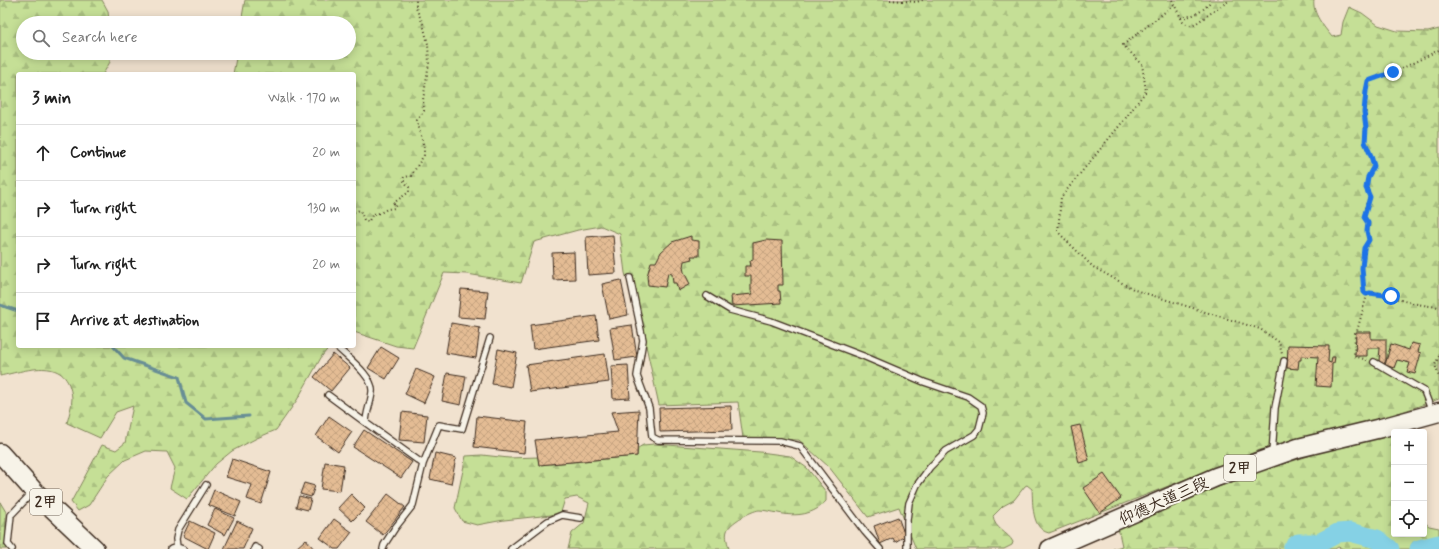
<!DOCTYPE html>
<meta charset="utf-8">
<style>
:root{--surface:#fff;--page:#f2f2f2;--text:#222;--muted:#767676;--line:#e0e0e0}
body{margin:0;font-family:Mynerve,"LXGW WenKai TC",sans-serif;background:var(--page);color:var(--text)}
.controls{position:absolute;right:12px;bottom:12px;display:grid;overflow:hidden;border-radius:4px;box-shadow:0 2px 10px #0003}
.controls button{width:36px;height:36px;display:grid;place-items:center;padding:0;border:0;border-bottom:1px solid var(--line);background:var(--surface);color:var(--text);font:20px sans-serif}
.stop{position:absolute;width:12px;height:12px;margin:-9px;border:3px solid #1a73e8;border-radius:50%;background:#fff}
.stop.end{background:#1a73e8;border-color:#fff;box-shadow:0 1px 4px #0008}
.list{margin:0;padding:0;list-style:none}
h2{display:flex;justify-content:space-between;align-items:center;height:52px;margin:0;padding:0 16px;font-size:17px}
h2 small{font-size:13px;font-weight:400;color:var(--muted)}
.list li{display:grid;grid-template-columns:26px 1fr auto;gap:12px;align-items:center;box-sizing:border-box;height:56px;padding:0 16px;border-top:1px solid var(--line)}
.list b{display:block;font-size:15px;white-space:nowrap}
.list em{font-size:13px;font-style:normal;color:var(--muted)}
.icon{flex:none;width:22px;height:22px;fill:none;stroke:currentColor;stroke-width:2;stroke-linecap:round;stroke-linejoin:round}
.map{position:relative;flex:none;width:1439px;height:549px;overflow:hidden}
.search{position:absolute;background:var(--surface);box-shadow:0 2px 10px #0003;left:16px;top:16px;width:340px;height:44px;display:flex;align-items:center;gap:10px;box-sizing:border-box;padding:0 14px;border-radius:22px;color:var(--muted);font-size:15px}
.panel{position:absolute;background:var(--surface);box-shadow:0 2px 10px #0003;left:16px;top:72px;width:340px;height:276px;border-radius:4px}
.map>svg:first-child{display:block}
</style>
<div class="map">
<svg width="1439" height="549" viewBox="0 0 1439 549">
<defs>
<pattern id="forest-firs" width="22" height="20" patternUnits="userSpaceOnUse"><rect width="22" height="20" fill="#c5df96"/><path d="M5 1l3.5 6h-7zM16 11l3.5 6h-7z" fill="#aac081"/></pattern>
<pattern id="building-cross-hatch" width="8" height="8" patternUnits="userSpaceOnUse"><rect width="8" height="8" fill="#e4bc94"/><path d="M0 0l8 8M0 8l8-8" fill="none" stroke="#c4a27f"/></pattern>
</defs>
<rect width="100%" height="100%" fill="#f1e2cf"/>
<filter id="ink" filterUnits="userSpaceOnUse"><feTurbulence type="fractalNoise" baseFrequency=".025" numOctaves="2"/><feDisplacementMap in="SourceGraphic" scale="8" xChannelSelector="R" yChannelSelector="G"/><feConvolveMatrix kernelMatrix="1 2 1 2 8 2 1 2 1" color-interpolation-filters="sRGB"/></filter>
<g filter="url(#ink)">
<path fill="url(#forest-firs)" stroke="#80845a" d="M0,0H102L108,11L109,23H23V53H110V62L103,74H18V346H330L322,356L297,400L276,430L257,438L232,451L216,464L187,499L170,488L175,468L167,452L146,451L125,460L108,476L89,505L78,511L71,502L102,445L116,450L125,443L133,406L116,412L100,438L67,423C69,415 72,406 72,398C68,355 28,370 0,376Z
M245,0H1314C1312,13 1324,27 1332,37L1341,35L1343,22L1349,7L1362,13L1378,25L1397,31L1428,32L1439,29V399L1376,421L1260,450L1049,533C1031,529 1033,503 1032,489L1027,485L1025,486L1014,500L1003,506L993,516C994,529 1008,532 1013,542L1012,545L1004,549H916L899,507L868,517L829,467L799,440L743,438L738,402L659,405L645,341L625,273L620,234L601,226L578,230L534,242L521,283L467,274L444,273L413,348L396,346L354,332V74H233L237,53H349V23H241Z
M1394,434V534H1424V522L1429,526L1439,528V549H1344L1338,547L1335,549H1113L1122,546L1118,528L1162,508L1258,472L1346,444Z
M654,444L760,452L790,456L807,468L826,492V501C814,515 796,517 778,513C772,512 765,510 759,510C751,511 729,523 727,531C725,536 728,544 729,549H568L572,533L584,523L589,503L577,497L565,499L561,512L551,515L504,520L477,525L462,521L455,508L466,456L482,455L509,458L538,457L539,465L637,456L638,448L643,445Z
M0,502L6,512V545L8,549H0Z"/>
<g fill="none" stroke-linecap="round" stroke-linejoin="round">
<path stroke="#678e95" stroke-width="3" d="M0,305L18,311
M113,346L124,358L179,377L186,403L206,419L249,416
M1433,545L1434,549"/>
<path stroke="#85d1e5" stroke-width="19" d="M1292,549L1298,543H1319L1338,533L1350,532L1377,539L1390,549
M1419,549L1439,544"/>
</g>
<path fill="url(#building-cross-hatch)" stroke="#3b2a1e" d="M613,235L616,273L588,275L586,237Z
M691,236V240L699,241V256H691L692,259L684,261L683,267L684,272L690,284L678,291L676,283H673L672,274L668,273L665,287L648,285L647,276L651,262H656L661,252L672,242Z
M766,240L782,241L783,285H778V291H780L781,303L732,306L731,296L753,294L751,291V276H745V266H751L750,261L753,260V243Z
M574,252L575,279L553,280L552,253Z
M621,280L628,315L609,319L602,284Z
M461,289L488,291L485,319L458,317Z
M596,316L599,340L533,349L530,325Z
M451,323L480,328L476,358L446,353Z
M632,325L637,357L615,360L610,328Z
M1356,332H1371V339H1386V360L1384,364L1379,361L1380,348H1367V356H1355Z
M1411,343L1420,345L1418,352L1421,353L1415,374L1407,372L1410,363L1397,360L1394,368L1385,365L1391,344L1409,350Z
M1288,345L1329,346L1328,362L1331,363L1332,357H1335L1334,363L1332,364L1331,387L1316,386L1318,357L1301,356V360H1299L1298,369L1287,368Z
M381,347L399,358L386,379L368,368Z
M498,349L517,353L511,387L492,384Z
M333,354L350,368L331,391L314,377Z
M605,354L609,382L530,392L526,365Z
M628,365L630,398L613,399L611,366Z
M416,369L435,377L424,403L405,394Z
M447,373L466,376L461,405L442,401Z
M731,406L732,430L660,432L659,408Z
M639,410L637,456L539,465L535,440L618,432L611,412Z
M402,412L427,415L424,442L399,440Z
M329,416L352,432L338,452L316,436Z
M477,416L527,422L524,453L474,447Z
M1080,425L1089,460L1079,463L1071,427Z
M364,430L412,462L401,478L353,447Z
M435,453L456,458L451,484L430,479Z
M232,459L271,472L261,504L247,499L252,485L226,477Z
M325,462L344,465L340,491L321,489Z
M1104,474L1121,498L1100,513L1083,488Z
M304,483L315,486L311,497L300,494Z
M214,490L241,502L235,516L208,505Z
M351,494L365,508L352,521L338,508Z
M388,494L405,507L383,535L366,522Z
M299,496L311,499L308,510L296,507Z
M215,509L234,518L225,535L207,525Z
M898,517L905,536L895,542L893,538L880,544L874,526Z
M334,519L352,532L339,549H335L320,538Z
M190,521L215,533L208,549L183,536Z
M237,521L252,528L243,549H224Z
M306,539L314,549H295Z"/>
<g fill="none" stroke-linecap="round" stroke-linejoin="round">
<defs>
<path id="lane" d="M630,278L643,340L637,376L649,408L652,437L658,440L780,441L800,446L865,532L880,549
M707,296L730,310L771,321L863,356L924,382L968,397L981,406L983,413L979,429L974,435L946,451L930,467L917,485L909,503L907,520V549
M338,348C348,358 374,377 372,392C371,403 366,412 366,423L423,464
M1374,362L1424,391L1432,412
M328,395L366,423
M1272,455L1275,408L1284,361
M177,547L176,539L178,530L206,485
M12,549L8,544L11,515L32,493
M171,549L177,547L183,549
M254,549L255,547L259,549
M383,549L384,545L395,528L413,505L423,464L439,425L462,429L490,338
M511,549L548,521L562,515L581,518"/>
<path id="primary" d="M0,453L34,491L95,549
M1050,549L1216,477L1298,448L1381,428L1439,412"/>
</defs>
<use href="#lane" stroke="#3b2a1e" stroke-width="8"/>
<use href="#primary" stroke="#3b2a1e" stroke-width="21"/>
<path stroke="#3b2a1e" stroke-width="2" stroke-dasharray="1 3" stroke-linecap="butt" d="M890,0L916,2L923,0
M1172,0L1183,22L1189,25L1195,24L1230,0
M1174,5L1123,45L1142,64L1146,91L1125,119L1061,197L1058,232L1093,267L1135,290L1260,329L1279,342L1282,354
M1181,18C1193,16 1203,12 1210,2L1209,0
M354,212L360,210L364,220L368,222L373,214L380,213L387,209L395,208L397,205L392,204L409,192V187L403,180L404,177L411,176L424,155V148L417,120L424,111L423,100L429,63L428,44L423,24L416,8V0
M1366,294C1379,289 1392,298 1404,301C1415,304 1428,306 1439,307
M1439,356L1435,365L1439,377
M1367,360L1354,356L1355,333L1357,331L1367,295L1364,292L1362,268L1365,248L1369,240L1367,231L1368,223L1364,217L1366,205L1370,197C1365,184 1366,179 1374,166L1371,156L1365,142L1366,91L1368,81L1393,73L1439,50"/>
<use href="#lane" stroke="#f7f3e8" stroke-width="5.5"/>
<use href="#primary" stroke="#f7f3e8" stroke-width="18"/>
</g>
</g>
<g fill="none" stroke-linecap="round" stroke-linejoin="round" filter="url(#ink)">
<path stroke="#1a73e8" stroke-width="5" d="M1391,296L1370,293L1366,294L1364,292L1362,268L1364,248L1369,240L1367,231L1368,223L1364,217L1370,197L1366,188L1368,177L1374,166L1371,156L1365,142L1366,128L1364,112L1366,91L1368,81L1393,72"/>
</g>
<g text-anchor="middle" stroke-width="4" stroke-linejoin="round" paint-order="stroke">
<g fill="#f7f3e8" stroke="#73665b" stroke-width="1">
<rect x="1224" y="455" width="32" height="26" rx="3"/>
<rect x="30" y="489" width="32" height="26" rx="3"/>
</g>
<g font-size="15" font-weight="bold" fill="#3b2a1e">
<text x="1240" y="473">2甲</text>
<text x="46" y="507">2甲</text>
</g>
<g font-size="16" fill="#3b2a1e" stroke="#f7f3e8">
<text transform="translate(1163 500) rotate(-24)" y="6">仰德大道三段</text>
</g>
</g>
</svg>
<div class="controls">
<button>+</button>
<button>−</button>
<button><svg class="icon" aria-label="locate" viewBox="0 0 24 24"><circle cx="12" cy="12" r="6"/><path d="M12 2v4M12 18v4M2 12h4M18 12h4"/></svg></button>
</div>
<div class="stop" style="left:1391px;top:296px"></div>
<div class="stop end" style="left:1393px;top:72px"></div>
<div class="search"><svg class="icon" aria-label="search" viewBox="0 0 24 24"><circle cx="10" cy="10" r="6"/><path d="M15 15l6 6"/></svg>Search here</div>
<section class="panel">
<h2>3 min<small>Walk · 170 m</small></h2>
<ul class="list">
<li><svg class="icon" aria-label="ahead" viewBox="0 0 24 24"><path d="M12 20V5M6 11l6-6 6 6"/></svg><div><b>Continue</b></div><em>20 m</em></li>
<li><svg class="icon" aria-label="right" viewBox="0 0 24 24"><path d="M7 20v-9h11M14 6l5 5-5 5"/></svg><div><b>Turn right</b></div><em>130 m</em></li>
<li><svg class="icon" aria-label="right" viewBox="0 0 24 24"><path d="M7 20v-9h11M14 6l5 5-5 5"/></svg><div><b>Turn right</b></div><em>20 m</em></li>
<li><svg class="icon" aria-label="arrive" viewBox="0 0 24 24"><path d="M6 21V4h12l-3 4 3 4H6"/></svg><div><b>Arrive at destination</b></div></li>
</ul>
</section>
</div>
